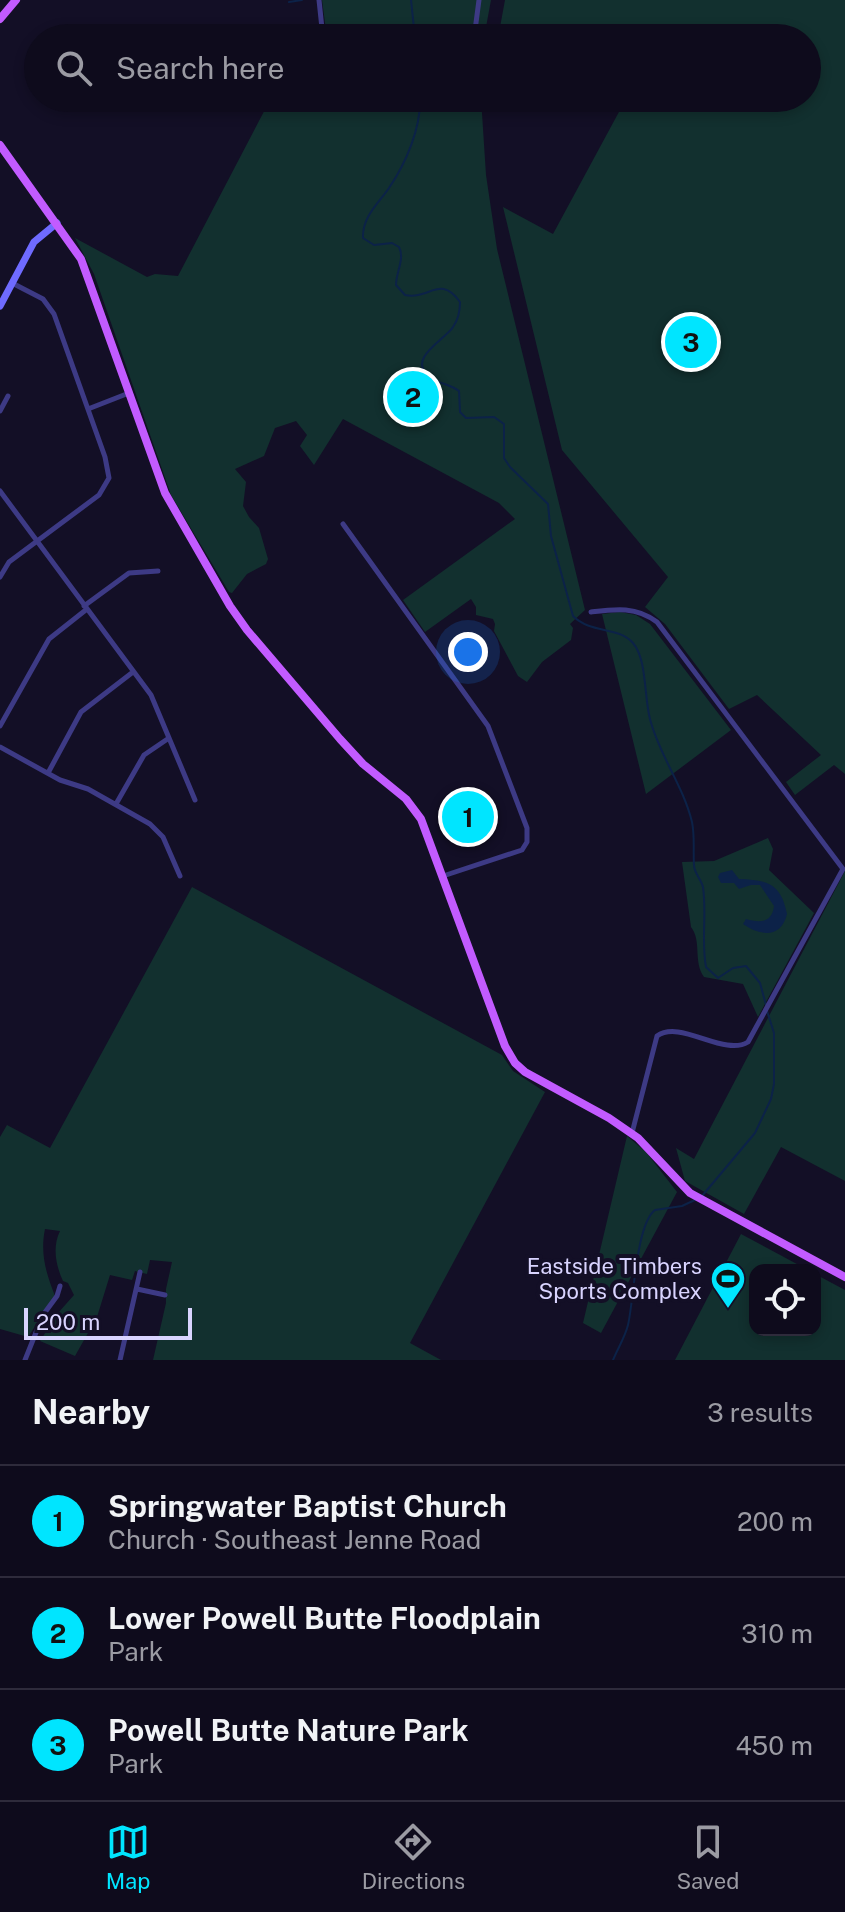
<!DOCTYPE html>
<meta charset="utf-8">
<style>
:root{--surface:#0e0b1c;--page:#1c1929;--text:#f1f3f6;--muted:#9b9ba3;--line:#2e2b3b;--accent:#00e5ff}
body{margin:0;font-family:"Public Sans",sans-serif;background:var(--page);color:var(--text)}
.controls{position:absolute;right:24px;bottom:24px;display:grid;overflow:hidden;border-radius:16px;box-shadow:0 4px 12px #0003}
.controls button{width:72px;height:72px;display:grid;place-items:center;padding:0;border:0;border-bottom:2px solid var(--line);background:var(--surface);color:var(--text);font:40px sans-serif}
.scale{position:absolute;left:24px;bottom:20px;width:168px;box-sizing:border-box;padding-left:8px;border:4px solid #d9d4ff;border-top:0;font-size:22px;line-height:28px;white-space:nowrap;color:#d9d4ff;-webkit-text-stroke:6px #130f26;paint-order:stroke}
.you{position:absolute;left:468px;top:652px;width:28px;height:28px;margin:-20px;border:6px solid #fff;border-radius:50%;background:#1a73e8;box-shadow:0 0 0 12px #1a73e833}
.badge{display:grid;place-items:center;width:52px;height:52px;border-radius:50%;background:var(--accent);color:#111;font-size:26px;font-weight:700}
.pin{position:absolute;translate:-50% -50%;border:4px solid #fff;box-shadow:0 2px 8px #0006}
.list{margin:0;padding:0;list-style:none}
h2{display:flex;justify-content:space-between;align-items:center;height:104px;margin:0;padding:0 32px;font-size:34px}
h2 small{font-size:26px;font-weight:400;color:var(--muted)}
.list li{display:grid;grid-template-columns:52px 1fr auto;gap:24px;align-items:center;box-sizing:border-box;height:112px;padding:0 32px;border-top:2px solid var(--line)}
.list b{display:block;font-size:30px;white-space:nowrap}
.list p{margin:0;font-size:26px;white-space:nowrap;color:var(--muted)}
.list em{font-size:26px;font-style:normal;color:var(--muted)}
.icon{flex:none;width:44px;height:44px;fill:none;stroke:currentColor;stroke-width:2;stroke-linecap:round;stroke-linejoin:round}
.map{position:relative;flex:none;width:845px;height:1360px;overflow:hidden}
.search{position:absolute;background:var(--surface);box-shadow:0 4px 12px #0003;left:24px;right:24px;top:24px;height:88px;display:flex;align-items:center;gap:20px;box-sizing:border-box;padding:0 28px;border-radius:44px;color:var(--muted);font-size:30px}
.sheet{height:440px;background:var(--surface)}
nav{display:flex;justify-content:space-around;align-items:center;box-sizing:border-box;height:112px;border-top:2px solid var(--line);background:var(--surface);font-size:22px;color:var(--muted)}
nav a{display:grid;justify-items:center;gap:4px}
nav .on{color:var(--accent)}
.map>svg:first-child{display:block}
</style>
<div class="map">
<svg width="845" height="1360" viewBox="0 0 845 1360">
<rect width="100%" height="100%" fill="#130f26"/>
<path fill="#12302f" d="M322,0H491L484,38H327Z
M505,0H845V774L834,765L795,795L786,782L821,755L757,695L729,709L665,624L645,607L668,577L562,450L503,207L553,234L620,110L599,98H807V38H498Z
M271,98H481L486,175L497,249L585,610L570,624L573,628L571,640L542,662L527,682L518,676L494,631L495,624L493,619L476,615V607L471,599L425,632L403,600L515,519L499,503L343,419L314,465L300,446L307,435L296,421L275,428L264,456L235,469L246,482L243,506L249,517L259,528L268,559L266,564L247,574L232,593L229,592L171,495L94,274L75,238L147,277L155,274L178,276Z
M620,612L636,615L650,624L731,730L646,794L602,614Z
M768,838L773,849L769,870L814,913L758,1017L743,984L704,977C693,962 702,941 691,927L682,862L714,861Z
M845,871V1181L781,1147L744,1214L685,1181L676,1148L694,1159Z
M192,887L502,1055L513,1071L545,1092L410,1343L441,1360H153L166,1303V1289L172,1262L150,1260L147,1274L135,1271L132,1280L110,1275L97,1317L75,1356L40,1341L58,1313L74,1295L68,1283L63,1281C56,1266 52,1247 60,1231L45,1229C40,1254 46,1273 55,1296L28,1337L0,1329V1137L7,1125L50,1148Z
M627,1136L646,1152L677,1192L601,1333L583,1323Z
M741,1234L808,1270H755V1330H815V1274L845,1290V1360H675Z"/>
<path fill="#0c2248" d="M732,870L739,879C767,880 781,883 787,914C781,939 760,936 743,924L746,919C760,923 772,923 774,906L760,885H751L739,889L734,883H721L718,877L720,873Z"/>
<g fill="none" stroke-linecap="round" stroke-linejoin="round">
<path stroke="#0c2248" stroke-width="2" d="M411,0L415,38
M289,2L302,0
M420,98C421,128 406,163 389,188C378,204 362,217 363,238L374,245L392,243L399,247C405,259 396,272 396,285L405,295C430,300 440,274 460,302C460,311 458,320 453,327C446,339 405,359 430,377C439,384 450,384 459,391L460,412L466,418L494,417L504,424V458L510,467L548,504L551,536L573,616C591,634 618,626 633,643C647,659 644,697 650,719C659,755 683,785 692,822C695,837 693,850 694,865C694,873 701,879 703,887C707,914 701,941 706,967L718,978L733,968L746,966L760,983L766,1005
M702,1196L755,1133L771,1099L774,1084V1033L767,1011
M613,1360C618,1348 625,1337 628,1325C634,1299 636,1224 655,1210L682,1206L697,1199"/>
<path stroke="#3d3a85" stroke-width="5" d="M319,0L323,38
M474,38L479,0
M470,107L471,98
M88,409L129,393
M0,411L8,396
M0,491L151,695L195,800
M343,524L488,726L527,828V842L522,850L443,876
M0,577L9,562L99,495L109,478L105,457L54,314L43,299L12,283
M84,606L129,573L158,571
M591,612C615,609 636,606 657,622L843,869L748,1042C724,1057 680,1019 657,1036L632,1133
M0,726L49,639L87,609
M0,747L60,780L88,789L150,824L163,837L180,876
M48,773L81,712L133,672
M116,804L144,755L169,738
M137,1289L165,1295
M25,1360L43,1315L57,1296L60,1286
M120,1360L140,1272"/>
<path stroke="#6f6bff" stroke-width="7" d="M0,306L34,242L57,223"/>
<path stroke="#c25bff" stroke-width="8" d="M0,19L16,0
M0,145L81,259L165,493L230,606L247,630L340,739L363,764L406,799L421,819L505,1046L515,1063L525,1072L609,1118L638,1138L690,1193L845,1277"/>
</g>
<defs>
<symbol id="stadium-pin" viewBox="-11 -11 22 30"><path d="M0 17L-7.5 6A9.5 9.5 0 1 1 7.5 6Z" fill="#00e5ff" stroke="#130f26"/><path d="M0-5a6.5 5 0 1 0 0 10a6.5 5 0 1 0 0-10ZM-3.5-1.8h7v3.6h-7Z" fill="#111"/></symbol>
</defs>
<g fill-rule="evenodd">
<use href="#stadium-pin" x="708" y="1259" width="40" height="54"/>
</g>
<g text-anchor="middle" stroke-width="8" stroke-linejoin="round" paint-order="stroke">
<g font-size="22" fill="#d9d4ff" stroke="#130f26" text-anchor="end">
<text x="702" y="1274">Eastside Timbers<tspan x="702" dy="25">Sports Complex</tspan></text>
</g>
</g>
</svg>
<div class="controls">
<button><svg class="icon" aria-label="locate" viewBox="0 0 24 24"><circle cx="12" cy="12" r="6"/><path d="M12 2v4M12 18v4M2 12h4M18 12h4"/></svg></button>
</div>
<div class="scale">200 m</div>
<div class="you"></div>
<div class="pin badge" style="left:468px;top:817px">1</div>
<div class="pin badge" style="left:413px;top:397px">2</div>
<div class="pin badge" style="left:691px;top:342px">3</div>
<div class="search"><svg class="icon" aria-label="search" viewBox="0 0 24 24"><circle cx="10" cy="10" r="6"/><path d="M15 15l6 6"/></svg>Search here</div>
</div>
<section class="sheet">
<h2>Nearby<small>3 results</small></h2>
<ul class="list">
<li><span class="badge">1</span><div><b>Springwater Baptist Church</b><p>Church · Southeast Jenne Road</p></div><em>200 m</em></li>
<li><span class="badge">2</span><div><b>Lower Powell Butte Floodplain</b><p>Park</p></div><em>310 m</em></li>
<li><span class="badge">3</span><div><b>Powell Butte Nature Park</b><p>Park</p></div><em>450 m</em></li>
</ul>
</section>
<nav>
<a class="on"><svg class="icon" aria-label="map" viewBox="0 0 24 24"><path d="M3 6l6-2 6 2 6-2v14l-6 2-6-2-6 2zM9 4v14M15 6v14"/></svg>Map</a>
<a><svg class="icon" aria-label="directions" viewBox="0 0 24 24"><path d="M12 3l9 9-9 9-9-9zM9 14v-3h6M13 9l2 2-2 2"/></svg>Directions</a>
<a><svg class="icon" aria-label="saved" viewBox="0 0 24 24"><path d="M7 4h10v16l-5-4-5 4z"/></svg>Saved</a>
</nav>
